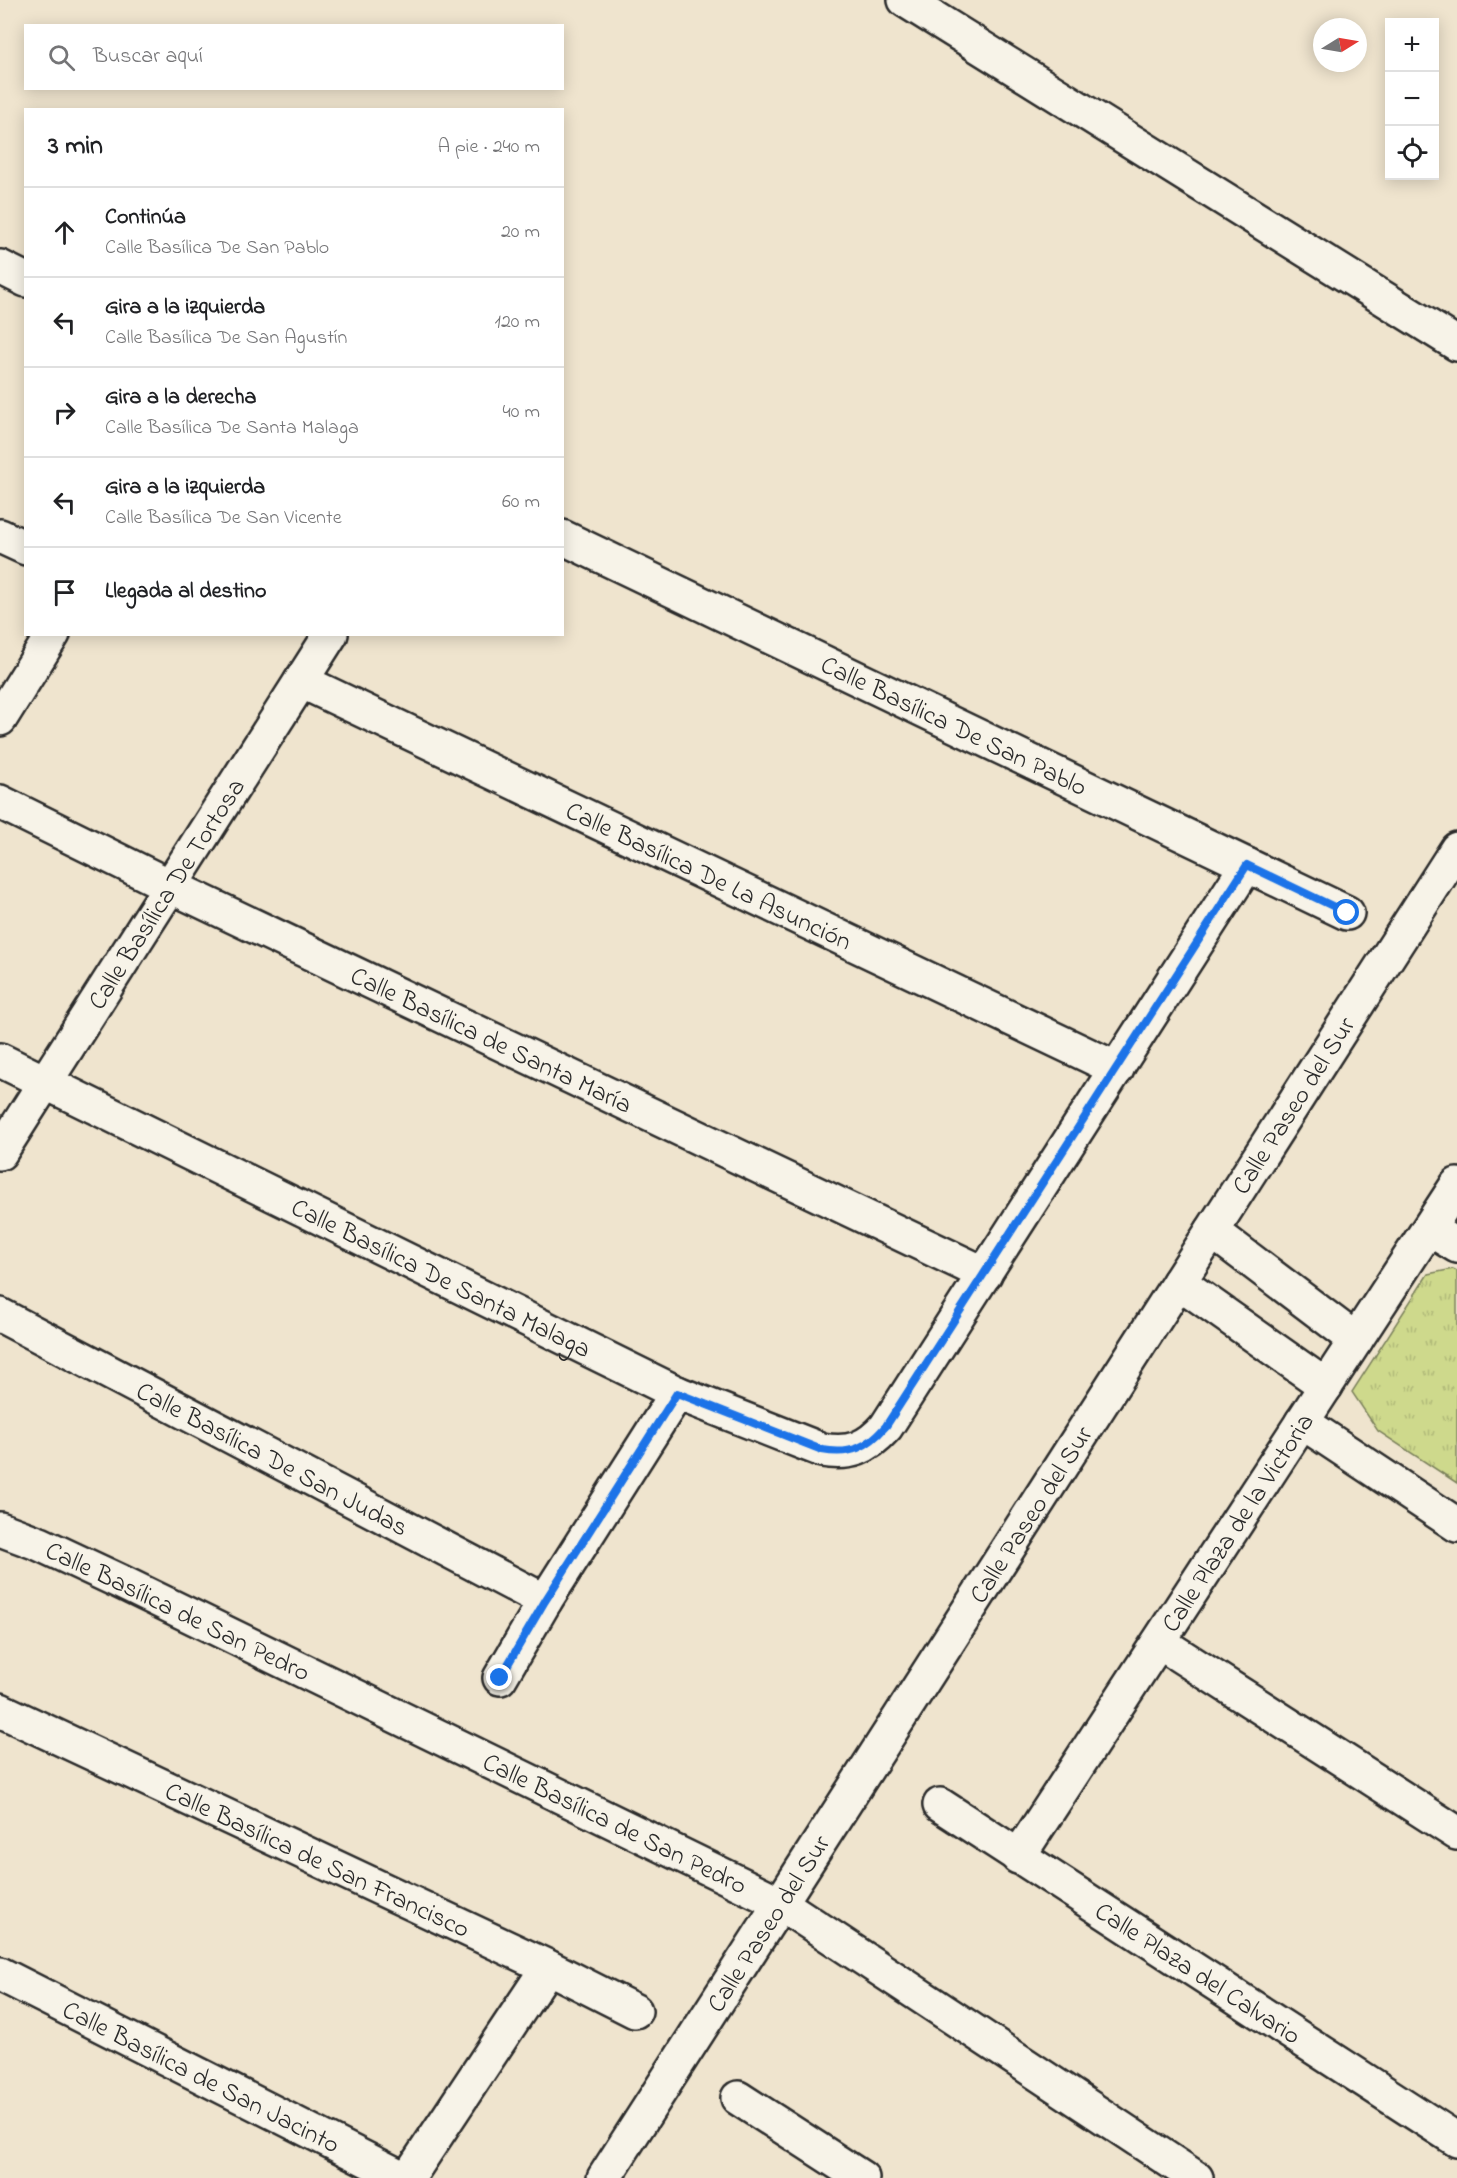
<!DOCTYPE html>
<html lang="es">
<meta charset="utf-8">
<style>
:root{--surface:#fff;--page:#f2f2f2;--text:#202124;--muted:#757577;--line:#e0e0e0}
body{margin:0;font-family:"Indie Flower",sans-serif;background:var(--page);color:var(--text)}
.controls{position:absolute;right:18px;top:18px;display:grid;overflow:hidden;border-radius:0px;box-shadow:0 3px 15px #0003}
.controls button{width:54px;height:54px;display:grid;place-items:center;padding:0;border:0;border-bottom:2px solid var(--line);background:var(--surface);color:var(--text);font:30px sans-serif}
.compass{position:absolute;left:1313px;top:18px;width:54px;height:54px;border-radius:50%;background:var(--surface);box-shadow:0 3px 15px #0003;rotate:79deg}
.stop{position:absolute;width:18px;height:18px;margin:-14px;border:4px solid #1a73e8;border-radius:50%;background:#fff}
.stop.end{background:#1a73e8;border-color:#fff;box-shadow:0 2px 6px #0008}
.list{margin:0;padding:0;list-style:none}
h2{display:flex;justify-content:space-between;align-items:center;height:78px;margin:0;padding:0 24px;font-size:26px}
h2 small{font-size:20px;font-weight:400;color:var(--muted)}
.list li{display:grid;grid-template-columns:39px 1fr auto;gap:18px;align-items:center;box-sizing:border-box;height:90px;padding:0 24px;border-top:2px solid var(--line)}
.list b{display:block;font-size:22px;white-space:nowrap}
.list p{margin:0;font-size:20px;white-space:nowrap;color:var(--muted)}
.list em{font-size:20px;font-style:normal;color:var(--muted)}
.icon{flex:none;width:33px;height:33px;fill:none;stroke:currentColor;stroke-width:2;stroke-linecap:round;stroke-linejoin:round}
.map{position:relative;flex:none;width:1457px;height:2178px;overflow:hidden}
.search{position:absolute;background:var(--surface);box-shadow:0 3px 15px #0003;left:24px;top:24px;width:540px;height:66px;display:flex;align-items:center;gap:15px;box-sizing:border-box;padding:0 21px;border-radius:0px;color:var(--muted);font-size:22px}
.panel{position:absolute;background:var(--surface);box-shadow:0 3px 15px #0003;left:24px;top:108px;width:540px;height:528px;border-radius:0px}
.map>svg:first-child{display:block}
</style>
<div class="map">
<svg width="1457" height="2178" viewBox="0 0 1457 2178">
<defs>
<pattern id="park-tufts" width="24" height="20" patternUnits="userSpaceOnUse" patternTransform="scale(1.5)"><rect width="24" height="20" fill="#ced98c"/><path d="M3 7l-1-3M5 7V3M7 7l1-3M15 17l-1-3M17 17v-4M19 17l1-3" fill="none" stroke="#b1ba79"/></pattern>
</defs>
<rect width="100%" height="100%" fill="#efe4ce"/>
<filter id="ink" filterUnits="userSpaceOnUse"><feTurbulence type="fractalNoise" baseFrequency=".0167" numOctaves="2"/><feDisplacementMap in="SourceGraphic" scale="12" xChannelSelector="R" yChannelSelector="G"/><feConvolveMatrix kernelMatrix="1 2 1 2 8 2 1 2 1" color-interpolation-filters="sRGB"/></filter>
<g filter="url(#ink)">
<path fill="url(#park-tufts)" stroke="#7c825c" stroke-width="1.5" d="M1453,1269L1457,1271V1483L1378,1431L1352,1392L1428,1274Z"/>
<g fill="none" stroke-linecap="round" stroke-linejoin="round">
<defs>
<g id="minor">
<path d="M905,0L1457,344"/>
<path d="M0,267L26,280"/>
<path d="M0,536L26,548"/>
<path id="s1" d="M562,537L1347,913"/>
<path id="s2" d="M301,681L1117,1069"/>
<path d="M0,719L53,634"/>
<path id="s3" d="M0,802L170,886L985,1274"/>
<path id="s4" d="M0,1060L677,1393L822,1450C851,1455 867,1448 886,1427L1247,865"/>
<path id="s5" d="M0,1153L331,634"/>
<path d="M1429,1229L1457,1246"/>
<path d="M1212,1231L1356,1340"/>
<path d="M1179,1282L1326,1386"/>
<path id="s6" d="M0,1315L545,1601"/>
<path d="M1302,1422L1457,1525"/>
<path id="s7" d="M0,1529L40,1544L121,1582L780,1903L1196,2178"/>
<path d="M1159,1642L1457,1833"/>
<path d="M500,1678L545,1601L677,1393"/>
<path id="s8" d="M0,1710L548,1967L635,2011"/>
<path id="s9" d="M940,1805L1457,2140"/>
<path id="s10" d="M1018,1857L1457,1185"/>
<path id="s11" d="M0,1974L403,2178"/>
<path d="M738,2098L862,2178"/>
<path d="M408,2178L548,1967"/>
<path id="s12" d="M604,2178L1457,849"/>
</g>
</defs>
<use href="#minor" stroke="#2b2b2b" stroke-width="38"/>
<use href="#minor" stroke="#f7f3e8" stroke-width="33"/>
</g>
</g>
<g fill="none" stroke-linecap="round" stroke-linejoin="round" filter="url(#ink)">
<path stroke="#1a73e8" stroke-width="8" d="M500,1678L545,1601L677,1393L822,1450C851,1455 867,1448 886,1426L1247,865L1347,913"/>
</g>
<g text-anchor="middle" stroke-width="4.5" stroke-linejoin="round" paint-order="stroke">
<g font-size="26" fill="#2b2b2b" stroke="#f7f3e8">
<text dy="9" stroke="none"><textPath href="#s1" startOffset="435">Calle Basílica De San Pablo</textPath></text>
<text dy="9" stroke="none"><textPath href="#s2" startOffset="452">Calle Basílica De La Asunción</textPath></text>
<text dy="9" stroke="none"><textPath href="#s5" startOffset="308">Calle Basílica De Tortosa</textPath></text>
<text dy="9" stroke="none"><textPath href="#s3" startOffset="546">Calle Basílica de Santa María</textPath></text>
<text dy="9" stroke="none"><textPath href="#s12" startOffset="1275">Calle Paseo del Sur</textPath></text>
<text dy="9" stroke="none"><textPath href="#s4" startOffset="492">Calle Basílica De Santa Malaga</textPath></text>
<text dy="9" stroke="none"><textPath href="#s6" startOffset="308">Calle Basílica De San Judas</textPath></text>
<text dy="9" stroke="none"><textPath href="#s12" startOffset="789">Calle Paseo del Sur</textPath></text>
<text dy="9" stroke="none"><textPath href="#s10" startOffset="400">Calle Plaza de la Victoria</textPath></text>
<text dy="9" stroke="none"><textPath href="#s7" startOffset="196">Calle Basílica de San Pedro</textPath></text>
<text dy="9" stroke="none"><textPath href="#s7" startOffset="682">Calle Basílica de San Pedro</textPath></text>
<text dy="9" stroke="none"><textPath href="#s8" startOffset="351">Calle Basílica de San Francisco</textPath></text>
<text dy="9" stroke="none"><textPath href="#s12" startOffset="303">Calle Paseo del Sur</textPath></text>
<text dy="9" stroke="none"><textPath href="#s9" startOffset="308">Calle Plaza del Calvario</textPath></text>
<text dy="9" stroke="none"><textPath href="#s11" startOffset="226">Calle Basílica de San Jacinto</textPath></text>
</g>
</g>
</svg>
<div class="controls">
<button>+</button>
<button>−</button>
<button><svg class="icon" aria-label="locate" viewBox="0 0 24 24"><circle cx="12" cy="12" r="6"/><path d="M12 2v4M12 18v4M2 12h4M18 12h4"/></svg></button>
</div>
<svg class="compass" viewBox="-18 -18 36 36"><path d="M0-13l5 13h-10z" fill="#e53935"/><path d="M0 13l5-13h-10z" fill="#757577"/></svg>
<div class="stop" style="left:1347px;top:913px"></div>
<div class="stop end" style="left:500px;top:1678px"></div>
<div class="search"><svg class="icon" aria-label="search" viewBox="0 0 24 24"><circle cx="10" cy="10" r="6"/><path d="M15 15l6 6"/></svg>Buscar aquí</div>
<section class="panel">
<h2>3 min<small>A pie · 240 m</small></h2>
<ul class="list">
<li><svg class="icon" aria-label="ahead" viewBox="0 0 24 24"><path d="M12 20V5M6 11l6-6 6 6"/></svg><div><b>Continúa</b><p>Calle Basílica De San Pablo</p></div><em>20 m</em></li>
<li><svg class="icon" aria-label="left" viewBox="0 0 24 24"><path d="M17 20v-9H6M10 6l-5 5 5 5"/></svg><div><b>Gira a la izquierda</b><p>Calle Basílica De San Agustín</p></div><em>120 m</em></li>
<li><svg class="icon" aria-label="right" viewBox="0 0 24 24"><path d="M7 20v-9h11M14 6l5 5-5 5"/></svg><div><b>Gira a la derecha</b><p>Calle Basílica De Santa Malaga</p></div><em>40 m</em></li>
<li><svg class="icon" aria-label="left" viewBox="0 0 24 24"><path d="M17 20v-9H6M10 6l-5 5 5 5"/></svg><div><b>Gira a la izquierda</b><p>Calle Basílica De San Vicente</p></div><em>60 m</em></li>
<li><svg class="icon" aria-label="arrive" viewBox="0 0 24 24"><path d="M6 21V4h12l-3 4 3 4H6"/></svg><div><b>Llegada al destino</b></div></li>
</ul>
</section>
</div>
